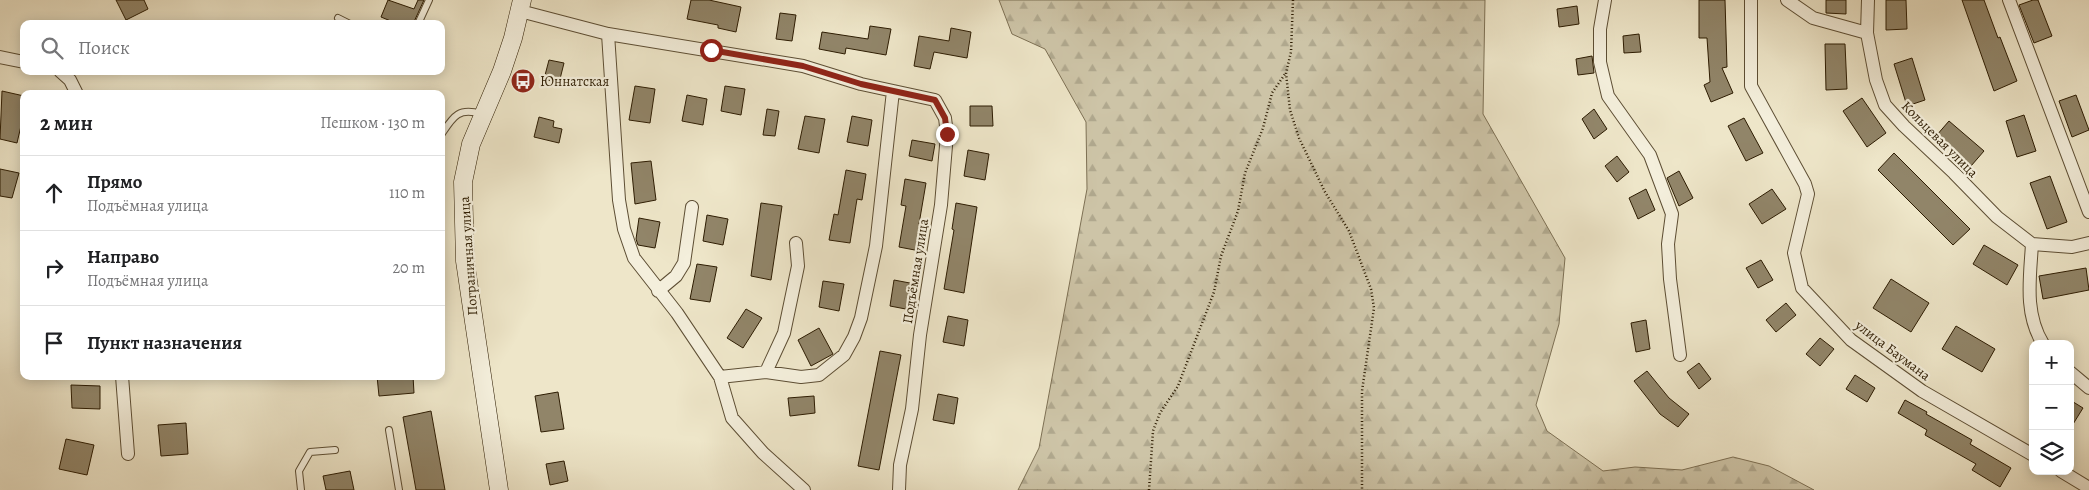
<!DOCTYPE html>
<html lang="ru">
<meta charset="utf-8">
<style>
:root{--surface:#fff;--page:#f6f6f6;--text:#202124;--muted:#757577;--line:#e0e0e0}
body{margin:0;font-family:Alegreya,serif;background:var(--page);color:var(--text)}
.controls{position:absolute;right:15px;bottom:15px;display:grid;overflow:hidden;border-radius:10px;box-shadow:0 2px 12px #0003}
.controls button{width:45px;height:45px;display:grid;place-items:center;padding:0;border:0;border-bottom:1px solid var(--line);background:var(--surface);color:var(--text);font:25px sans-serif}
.stop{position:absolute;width:15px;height:15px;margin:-11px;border:4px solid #8f2418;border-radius:50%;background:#fff}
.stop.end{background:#8f2418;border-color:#fff;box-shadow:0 1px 5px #0008}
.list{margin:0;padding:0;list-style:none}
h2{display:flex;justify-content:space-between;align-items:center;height:65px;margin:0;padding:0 20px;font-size:21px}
h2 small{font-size:16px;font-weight:400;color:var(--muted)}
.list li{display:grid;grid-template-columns:32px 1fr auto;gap:15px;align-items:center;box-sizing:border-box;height:75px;padding:0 20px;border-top:1px solid var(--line)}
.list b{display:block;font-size:19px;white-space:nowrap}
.list p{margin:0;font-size:16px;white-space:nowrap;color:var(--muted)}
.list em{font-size:16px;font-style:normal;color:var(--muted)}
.icon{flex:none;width:28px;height:28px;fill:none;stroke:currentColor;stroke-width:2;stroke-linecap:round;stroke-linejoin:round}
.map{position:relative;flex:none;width:2089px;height:490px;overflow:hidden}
.search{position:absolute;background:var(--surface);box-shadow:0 2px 12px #0003;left:20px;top:20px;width:425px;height:55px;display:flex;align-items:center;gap:12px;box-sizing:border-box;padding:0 18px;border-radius:10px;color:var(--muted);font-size:19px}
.panel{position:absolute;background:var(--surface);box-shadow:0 2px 12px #0003;left:20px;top:90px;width:425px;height:290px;border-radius:10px}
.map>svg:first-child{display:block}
</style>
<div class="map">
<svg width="2089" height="490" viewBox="0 0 2089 490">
<defs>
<pattern id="forest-firs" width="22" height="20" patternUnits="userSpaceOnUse" patternTransform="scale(1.25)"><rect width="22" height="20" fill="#cdc4a7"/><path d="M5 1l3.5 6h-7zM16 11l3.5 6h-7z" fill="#b0a88e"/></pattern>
</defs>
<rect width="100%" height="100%" fill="#eee6c9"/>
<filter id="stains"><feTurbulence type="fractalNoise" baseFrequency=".004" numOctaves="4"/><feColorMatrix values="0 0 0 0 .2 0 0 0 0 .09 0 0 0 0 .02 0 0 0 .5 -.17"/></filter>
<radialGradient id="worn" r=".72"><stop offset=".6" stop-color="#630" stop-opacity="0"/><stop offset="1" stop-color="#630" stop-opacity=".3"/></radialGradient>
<path fill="url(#forest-firs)" stroke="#7d7054" d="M999,0H1485L1483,114L1565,258L1559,324L1536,405L1547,431L1603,471L1635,467L1682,470L1733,457L1769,466L1814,490H1018L1039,448L1087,189L1086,122L1045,49L1012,34Z"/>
<path fill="#918569" stroke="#2d1c02" d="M116,0H144L148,9L126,20Z
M388,0L414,9L418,0H424L413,24H398L381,17Z
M691,0H709L741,7L736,32L718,28V25L687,19Z
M1699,0H1725L1727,67L1722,68L1733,93L1711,102L1704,85L1710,82L1707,38H1699Z
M1826,0H1846V14L1826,13Z
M1886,0H1906L1907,29L1886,30Z
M1962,0H1984L1998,38L2000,37L2017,81L1994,91Z
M2033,0H2038L2052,36L2034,43L2019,5Z
M1577,6L1579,24L1559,27L1557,9Z
M780,13L796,15L792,41L776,39Z
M870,26L891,29L886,55L846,48L845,54L819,49L822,32L868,39Z
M951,28L971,32L967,58L934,52L930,69L914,66L919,36L949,41Z
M1639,34L1641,52L1624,53L1623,36Z
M1825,44H1845L1847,89L1826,90Z
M1592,56L1594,73L1578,75L1576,59Z
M1912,58L1925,100L1907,106L1894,64Z
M549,60L564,63L559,83L544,79Z
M635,86L655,89L650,123L629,120Z
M725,86L745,89L741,115L721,111Z
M2,91L24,96V113L17,143L0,139Z
M687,95L707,99L703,125L682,121Z
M2076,95L2089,130L2072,137L2059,101Z
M1862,98L1886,133L1867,147L1843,111Z
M970,106H992L993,126H970Z
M767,109L779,111L775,136L763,135Z
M1594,109L1607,129L1594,139L1582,119Z
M2024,115L2036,151L2017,157L2006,121Z
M805,116L825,119L819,153L798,149Z
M852,116L872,120L868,146L847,142Z
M539,117L554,121L553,127L562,129L559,143L534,137Z
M1744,118L1763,153L1746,161L1728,126Z
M1949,121L1984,151L1971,166L1936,136Z
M912,140L935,144L932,161L909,156Z
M968,150L989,154L985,180L964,176Z
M1894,153L1970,229L1953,245L1878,170Z
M1617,156L1629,172L1617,182L1605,166Z
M651,161L656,200L635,204L631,163Z
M0,169L19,173L12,198L0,196Z
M846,170L866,174L862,200L857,199L850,243L829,240L834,214L838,215Z
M1679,171L1693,198L1679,206L1667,178Z
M2050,176L2067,222L2047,229L2030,183Z
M905,179L926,183L919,224L924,225L920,251L899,247L906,206L901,205Z
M1646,189L1655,210L1638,219L1629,198Z
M1772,189L1786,209L1762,224L1749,204Z
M761,203L782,206L771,280L751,276Z
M956,203L977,207L964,293L944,289L954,230L952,229Z
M707,215L728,219L723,245L703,241Z
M639,218L660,222L655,248L638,245L636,239Z
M1984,245L2018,265L2007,285L1973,264Z
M1761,260L1773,280L1758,288L1746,268Z
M697,264L717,267L710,302L690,299Z
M2086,268L2089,290L2043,299L2039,276Z
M1891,279L1929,303L1911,332L1873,308Z
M894,280L915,284L911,310L890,306Z
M823,281L844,284L839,311L819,307Z
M1786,303L1796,315L1776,332L1766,320Z
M746,309L762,318L743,348L727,338Z
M948,316L968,320L964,346L943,342Z
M1646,320L1650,349L1636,352L1631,323Z
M1956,326L1995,349L1982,372L1942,349Z
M819,328L833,354L811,366L798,340Z
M1820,338L1834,349L1820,366L1806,354Z
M880,351L901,355L879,470L858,466Z
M1699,363L1711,379L1699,389L1687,372Z
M1647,371L1669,398L1689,414L1678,427L1660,414L1634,381Z
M1855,375L1875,388L1867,402L1846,389Z
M377,376H413L414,393L379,396Z
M71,385L100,386V409L72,408Z
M558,392L564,429L541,432L535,396Z
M938,394L958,398L954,424L933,420Z
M814,396L815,413L790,416L788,398Z
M1905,400L1927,412L1926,414L1972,440L1970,444L2011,468L2000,487L1972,470L1976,464L1925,435L1927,430L1898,413Z
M2070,400L2083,408L2070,429Z
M431,411L445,490H416L403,417Z
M186,423L188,454L161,456L158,425Z
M66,439L94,445L87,475L59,469Z
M564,461L568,481L550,485L546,464Z
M350,471L354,490H326L323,476Z"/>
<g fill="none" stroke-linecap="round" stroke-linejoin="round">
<defs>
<path id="service" d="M338,18L350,24
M418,24L429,0
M441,135C453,117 458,107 481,114
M389,430L399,490
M301,490L299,471L310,452L335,450"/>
<path id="minor" d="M1605,0L1600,29V62L1608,96L1650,155L1672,214L1668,244L1670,279L1680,355
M1751,0V86L1805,184L1808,194L1794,253L1802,288L1851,340L1922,391L2033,455
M1787,0L1813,18L1867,33
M1868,0L1867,33L1876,80L1885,105L1904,126L1954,173L1997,217L2032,244L2072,247L2089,243
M2009,0L2089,212
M520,11L608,34L803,66L861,84L935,100L945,118L947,134L941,205L920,335L912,409L900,465L899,490
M608,34L619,200L624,229L634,258L677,313L720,377L732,418L763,453L804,490
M0,57L24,62
M60,71L70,80L77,94
M2032,244C2030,278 2024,313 2043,344
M658,291L676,276L684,263L692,207
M766,372L784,333L798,266L796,243
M2070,372L2089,388
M122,376L128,454
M720,377L766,372L801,377L819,375L844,355L854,337L861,318L876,246L893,91
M2061,471L2089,488"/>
<path id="secondary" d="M499,490L465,261L463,182L471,144L502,71L513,38L522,0"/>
</defs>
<use href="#service" stroke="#5d4e34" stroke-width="8"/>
<use href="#minor" stroke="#5d4e34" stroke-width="14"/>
<use href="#secondary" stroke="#2d1c02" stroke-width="19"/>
<path stroke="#2d1c02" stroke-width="2.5" stroke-dasharray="1 2.5" stroke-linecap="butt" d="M1293,0L1291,52L1286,73L1290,110L1299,138L1325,192L1349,231L1371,289L1374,308L1362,391V490
M1149,490L1153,431L1160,413L1178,386L1214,292L1221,256L1238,211L1245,173L1263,128L1272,93L1285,74"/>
<use href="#service" stroke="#f4efdc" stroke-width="6"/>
<use href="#minor" stroke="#f4efdc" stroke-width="12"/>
<use href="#secondary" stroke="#f4efdc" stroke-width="18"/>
</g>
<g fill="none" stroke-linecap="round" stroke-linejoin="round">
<path stroke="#8f2418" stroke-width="6" d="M711,50L803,66L861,84L935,100L945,118L947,134"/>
</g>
<defs>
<symbol id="bus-disc" viewBox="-11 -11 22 22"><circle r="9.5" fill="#8f2418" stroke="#f4efdc"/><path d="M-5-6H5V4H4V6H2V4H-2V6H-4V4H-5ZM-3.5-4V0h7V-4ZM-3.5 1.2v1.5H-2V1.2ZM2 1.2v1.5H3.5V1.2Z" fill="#fff"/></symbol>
</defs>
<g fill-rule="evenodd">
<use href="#bus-disc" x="509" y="67" width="28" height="28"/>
</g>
<g text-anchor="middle" stroke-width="4.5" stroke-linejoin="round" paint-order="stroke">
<g font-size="14" fill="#2d1c02" stroke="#f4efdc" text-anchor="start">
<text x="540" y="86">Юннатская</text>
</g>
<g font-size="14" fill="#2d1c02" stroke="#f4efdc">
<text transform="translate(1940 139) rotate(45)" y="5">Кольцевая улица</text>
<text transform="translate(468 256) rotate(-94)" y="5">Пограничная улица</text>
<text transform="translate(915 271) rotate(-81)" y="5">Подъёмная улица</text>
<text transform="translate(1893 350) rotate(37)" y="5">улица Баумана</text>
</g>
</g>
<rect width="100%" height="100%" filter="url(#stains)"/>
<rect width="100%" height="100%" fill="url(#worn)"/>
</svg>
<div class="controls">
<button>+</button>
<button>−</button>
<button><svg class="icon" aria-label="layers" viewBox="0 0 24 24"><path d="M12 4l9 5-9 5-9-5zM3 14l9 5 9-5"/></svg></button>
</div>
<div class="stop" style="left:711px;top:50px"></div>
<div class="stop end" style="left:947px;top:134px"></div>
<div class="search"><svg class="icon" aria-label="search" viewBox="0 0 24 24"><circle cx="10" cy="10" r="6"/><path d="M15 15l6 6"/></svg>Поиск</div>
<section class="panel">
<h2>2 мин<small>Пешком · 130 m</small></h2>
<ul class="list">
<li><svg class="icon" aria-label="ahead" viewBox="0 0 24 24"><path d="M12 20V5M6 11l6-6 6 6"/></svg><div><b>Прямо</b><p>Подъёмная улица</p></div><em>110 m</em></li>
<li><svg class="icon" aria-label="right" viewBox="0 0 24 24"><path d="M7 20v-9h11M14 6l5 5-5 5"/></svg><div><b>Направо</b><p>Подъёмная улица</p></div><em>20 m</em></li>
<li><svg class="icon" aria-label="arrive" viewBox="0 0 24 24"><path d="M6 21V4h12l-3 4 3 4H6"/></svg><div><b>Пункт назначения</b></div></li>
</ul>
</section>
</div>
